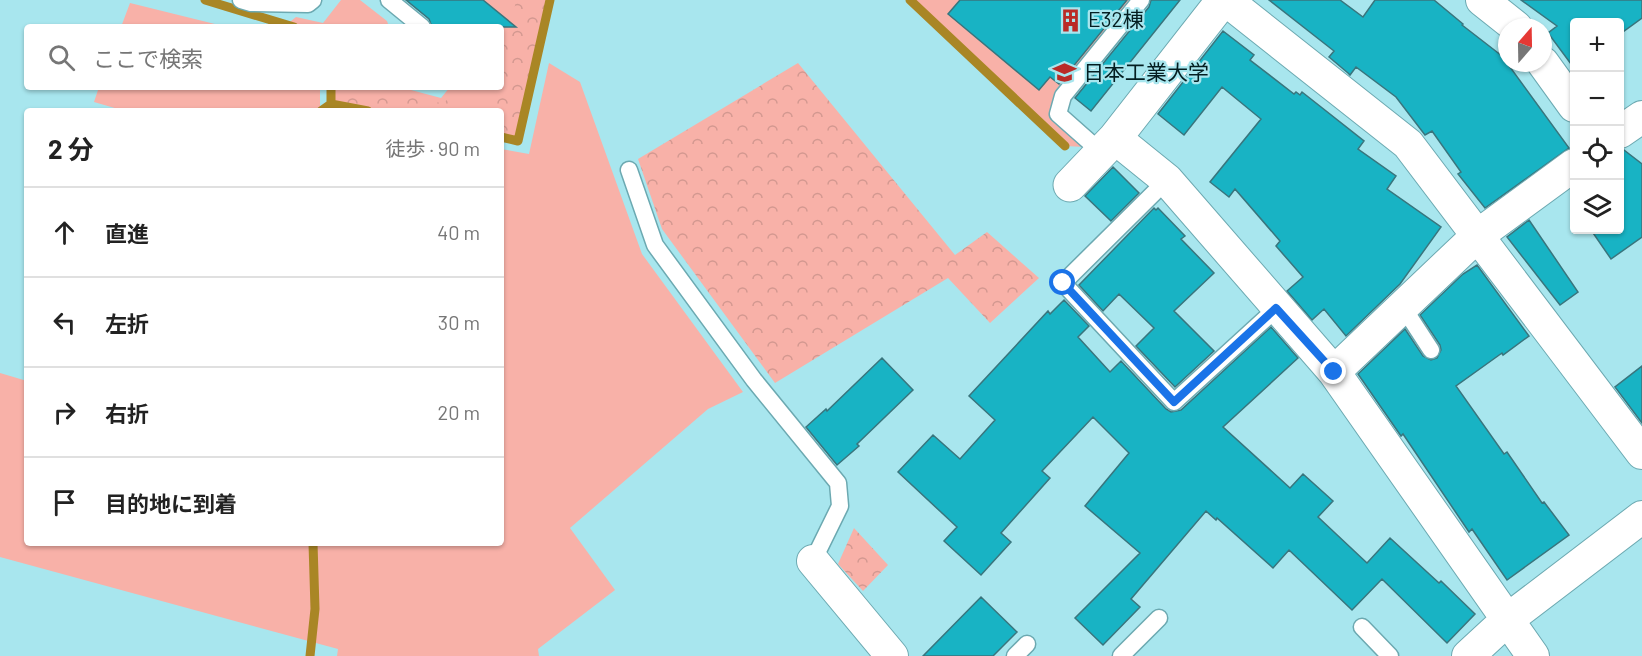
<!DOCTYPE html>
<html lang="ja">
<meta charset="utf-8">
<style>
:root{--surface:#fff;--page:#f2f2f2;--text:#222;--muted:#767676;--line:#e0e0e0}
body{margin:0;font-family:Barlow,"Noto Sans JP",sans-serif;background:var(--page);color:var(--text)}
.controls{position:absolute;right:18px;top:18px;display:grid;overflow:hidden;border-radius:6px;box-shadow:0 2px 4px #0004}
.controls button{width:54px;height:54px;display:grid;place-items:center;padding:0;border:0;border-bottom:2px solid var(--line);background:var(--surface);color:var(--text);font:30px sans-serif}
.compass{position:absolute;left:1498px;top:18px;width:54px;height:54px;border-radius:50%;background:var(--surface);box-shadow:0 2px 4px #0004;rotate:20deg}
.stop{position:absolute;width:18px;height:18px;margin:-14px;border:4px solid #1a73e8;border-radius:50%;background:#fff}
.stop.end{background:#1a73e8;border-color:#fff;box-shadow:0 2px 6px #0008}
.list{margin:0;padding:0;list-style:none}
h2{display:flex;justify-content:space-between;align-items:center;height:78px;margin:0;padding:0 24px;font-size:26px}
h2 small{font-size:20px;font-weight:400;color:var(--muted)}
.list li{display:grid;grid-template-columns:39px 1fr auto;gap:18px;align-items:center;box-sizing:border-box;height:90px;padding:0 24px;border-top:2px solid var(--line)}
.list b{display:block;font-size:22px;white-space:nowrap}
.list em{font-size:20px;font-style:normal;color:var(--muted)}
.icon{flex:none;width:33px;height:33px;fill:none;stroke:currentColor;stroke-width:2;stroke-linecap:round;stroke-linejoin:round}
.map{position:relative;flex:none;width:1642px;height:656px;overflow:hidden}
.search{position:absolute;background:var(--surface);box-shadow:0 2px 4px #0004;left:24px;top:24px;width:480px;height:66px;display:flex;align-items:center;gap:15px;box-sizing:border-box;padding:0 21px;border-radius:6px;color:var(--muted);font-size:22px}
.panel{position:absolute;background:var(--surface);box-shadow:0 2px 4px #0004;left:24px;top:108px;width:480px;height:438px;border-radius:6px}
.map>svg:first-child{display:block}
</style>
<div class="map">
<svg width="1642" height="656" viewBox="0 0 1642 656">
<defs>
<pattern id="forest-crowns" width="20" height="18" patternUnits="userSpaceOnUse" patternTransform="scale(1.5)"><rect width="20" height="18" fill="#f8b1a8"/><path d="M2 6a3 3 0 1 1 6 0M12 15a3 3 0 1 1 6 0" fill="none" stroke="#d39890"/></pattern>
</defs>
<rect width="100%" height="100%" fill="#a8e6ee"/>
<path fill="#f8b1a8" d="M341,0H360L387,21L389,27L285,26L296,17L323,23Z
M483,0H550L518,141L501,137V111H368L331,104V87H410L411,90L441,98L450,87H501V27L505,18Z
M910,0H1130L1056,90L1050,112L1085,147L1065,146Z
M130,3L227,27H121Z
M549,63L580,82L642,254L743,392L708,409L570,528L615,590L538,649L539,656H337L338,649L0,557V373L27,381V543H501V149L529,154Z
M99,87H320V111H125L94,102Z"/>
<path fill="url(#forest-crowns)" d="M516,0H550L518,141L501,137V111H482L501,87V35L512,21Z
M798,63L955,255L987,232L1039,278L990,323L948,278L775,383L662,229L638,159Z
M331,87H405L411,94L443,104L451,95L471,111H368L331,104Z
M854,528L888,565L863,591L838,564Z"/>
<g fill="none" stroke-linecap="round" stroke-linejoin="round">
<path stroke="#a98625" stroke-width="9" d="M205,0L294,27
M910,0L1065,146
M331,87V104
M321,111L331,104L368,111
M501,137L518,141L550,0
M310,656L315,609L313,543"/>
</g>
<path fill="#18b3c4" stroke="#39757d" stroke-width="1.5" d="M406,0H483L516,27H432L429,19Z
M960,0H1127L1059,84L1050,77L1039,90L948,14Z
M1151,0H1180L1091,111L1075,98L1149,7Z
M1269,0H1340L1363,17L1375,0H1434L1463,24L1462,25L1502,56L1569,148L1485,208L1458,174L1461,172L1432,131L1425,135L1396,97L1356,67L1350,75L1348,73L1329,57L1334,51Z
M1521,0H1642V18L1620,34V22H1575L1574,68L1548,33L1557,26Z
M1223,31L1254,55L1250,60L1294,94L1296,92L1300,95L1302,92L1364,141L1358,149L1396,176L1387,189L1441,227L1400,284L1346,336L1324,309L1312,320L1287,291L1303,277L1276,246L1280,241L1235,189L1229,197L1210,182L1261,119L1222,87L1184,135L1158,114Z
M1624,150L1642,164V237L1611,259L1591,230H1620V153Z
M1113,167L1139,193L1111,221L1085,196Z
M1154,208L1156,210L1158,208L1185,236L1181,239L1214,273L1174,311L1214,351L1175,387L1136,346L1154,328L1119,294L1103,311L1079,285Z
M1529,220L1578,292L1560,305L1507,237Z
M1477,265L1529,336L1503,355L1502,353L1456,386L1504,454L1507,452L1542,503L1544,502L1569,535L1507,580L1472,529L1469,532L1403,434L1401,436L1358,374L1405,329L1423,356L1431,360L1437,358L1441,350L1440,345L1420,315L1463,274Z
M1064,300L1089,326L1078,337L1110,372L1121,361L1166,409L1171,412L1181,410L1271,327L1298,358L1223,427L1290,488L1303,474L1333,501L1318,517L1367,563L1390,538L1439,583L1441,581L1475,614L1447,643L1382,579L1352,610L1289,550L1273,568L1217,518L1216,520L1206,511L1131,599L1140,607L1103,645L1075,618L1140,553L1085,506L1129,453L1093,417L1042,471L1050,478L1001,533L1011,542L981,575L944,541L957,527L898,472L933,435L960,459L995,420L969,396L1048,311L1050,314Z
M882,358L913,390L857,444L859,446L837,465L806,427L826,409L827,411Z
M1642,366V423L1615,387Z
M981,597L1017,632L993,656H923Z"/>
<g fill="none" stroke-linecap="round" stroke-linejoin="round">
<defs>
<path id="lane" d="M241,0L251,3L308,4L313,0
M389,0L422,27
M1102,153L1058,114L1063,96L1141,0
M629,170L655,245L754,380L838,483L840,506L813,561
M1167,180L1063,283L1174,402L1277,308
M1403,307L1431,350
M1362,627L1390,656
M1015,656L1027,644
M1121,656L1159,618"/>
<path id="street" d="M1226,0L1408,144L1642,453
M1482,0L1516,27
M1543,63L1574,106
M1620,132L1642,117
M1115,138L1167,180L1334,372L1533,656
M1334,372L1477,236L1574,165
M813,561L892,656
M1468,656L1507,620L1642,517"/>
<path id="secondary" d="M1070,185L1115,138L1223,0"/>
</defs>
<use href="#lane" stroke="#6ca9b1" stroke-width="19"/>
<use href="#street" stroke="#6ca9b1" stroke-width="34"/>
<use href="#secondary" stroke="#6ca9b1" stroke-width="35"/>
<use href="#lane" stroke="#fff" stroke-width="16"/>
<use href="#street" stroke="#fff" stroke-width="32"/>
<use href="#secondary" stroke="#fff" stroke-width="33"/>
</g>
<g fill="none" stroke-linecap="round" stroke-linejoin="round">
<path stroke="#1a73e8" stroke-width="8" d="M1063,283L1174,402L1276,308L1334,372"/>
</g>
<defs>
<symbol id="building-bare" viewBox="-9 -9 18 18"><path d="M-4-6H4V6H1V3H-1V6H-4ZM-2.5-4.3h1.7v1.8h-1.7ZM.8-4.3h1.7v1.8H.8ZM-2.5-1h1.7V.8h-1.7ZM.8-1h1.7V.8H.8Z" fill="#ba2b27" stroke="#a8e6ee" stroke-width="2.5" paint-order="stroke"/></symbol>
<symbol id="university-bare" viewBox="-9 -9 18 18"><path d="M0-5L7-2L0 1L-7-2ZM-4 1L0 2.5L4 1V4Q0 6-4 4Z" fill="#ba2b27" stroke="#a8e6ee" stroke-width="2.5" paint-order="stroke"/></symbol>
</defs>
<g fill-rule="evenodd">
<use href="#building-bare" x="1054" y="4" width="33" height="33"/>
<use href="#university-bare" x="1048" y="56" width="33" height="33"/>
</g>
<g text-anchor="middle" stroke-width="4.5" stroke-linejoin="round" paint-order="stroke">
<g font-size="21" fill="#041e21" stroke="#a8e6ee" text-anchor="start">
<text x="1088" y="27">E32棟</text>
<text x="1083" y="80">日本工業大学</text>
</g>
</g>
</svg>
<div class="controls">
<button>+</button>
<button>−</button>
<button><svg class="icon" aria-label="locate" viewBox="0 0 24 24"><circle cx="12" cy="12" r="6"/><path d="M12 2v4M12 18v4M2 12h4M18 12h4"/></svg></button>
<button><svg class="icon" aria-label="layers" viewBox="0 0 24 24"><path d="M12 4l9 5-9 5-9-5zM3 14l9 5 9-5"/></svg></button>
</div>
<svg class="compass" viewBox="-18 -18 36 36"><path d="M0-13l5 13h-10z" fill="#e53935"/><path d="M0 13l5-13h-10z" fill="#767676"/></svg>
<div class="stop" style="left:1063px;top:283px"></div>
<div class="stop end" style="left:1334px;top:372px"></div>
<div class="search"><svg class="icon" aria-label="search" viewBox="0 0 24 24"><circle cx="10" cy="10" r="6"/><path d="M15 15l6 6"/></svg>ここで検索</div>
<section class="panel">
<h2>2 分<small>徒歩 · 90 m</small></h2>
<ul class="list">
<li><svg class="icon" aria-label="ahead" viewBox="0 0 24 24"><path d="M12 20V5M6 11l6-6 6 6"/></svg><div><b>直進</b></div><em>40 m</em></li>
<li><svg class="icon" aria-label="left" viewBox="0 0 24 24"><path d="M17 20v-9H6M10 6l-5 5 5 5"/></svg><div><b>左折</b></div><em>30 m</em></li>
<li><svg class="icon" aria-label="right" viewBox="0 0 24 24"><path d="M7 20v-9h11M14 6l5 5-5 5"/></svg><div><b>右折</b></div><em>20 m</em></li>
<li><svg class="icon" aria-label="arrive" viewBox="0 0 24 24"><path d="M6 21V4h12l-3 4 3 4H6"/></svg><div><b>目的地に到着</b></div></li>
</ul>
</section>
</div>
